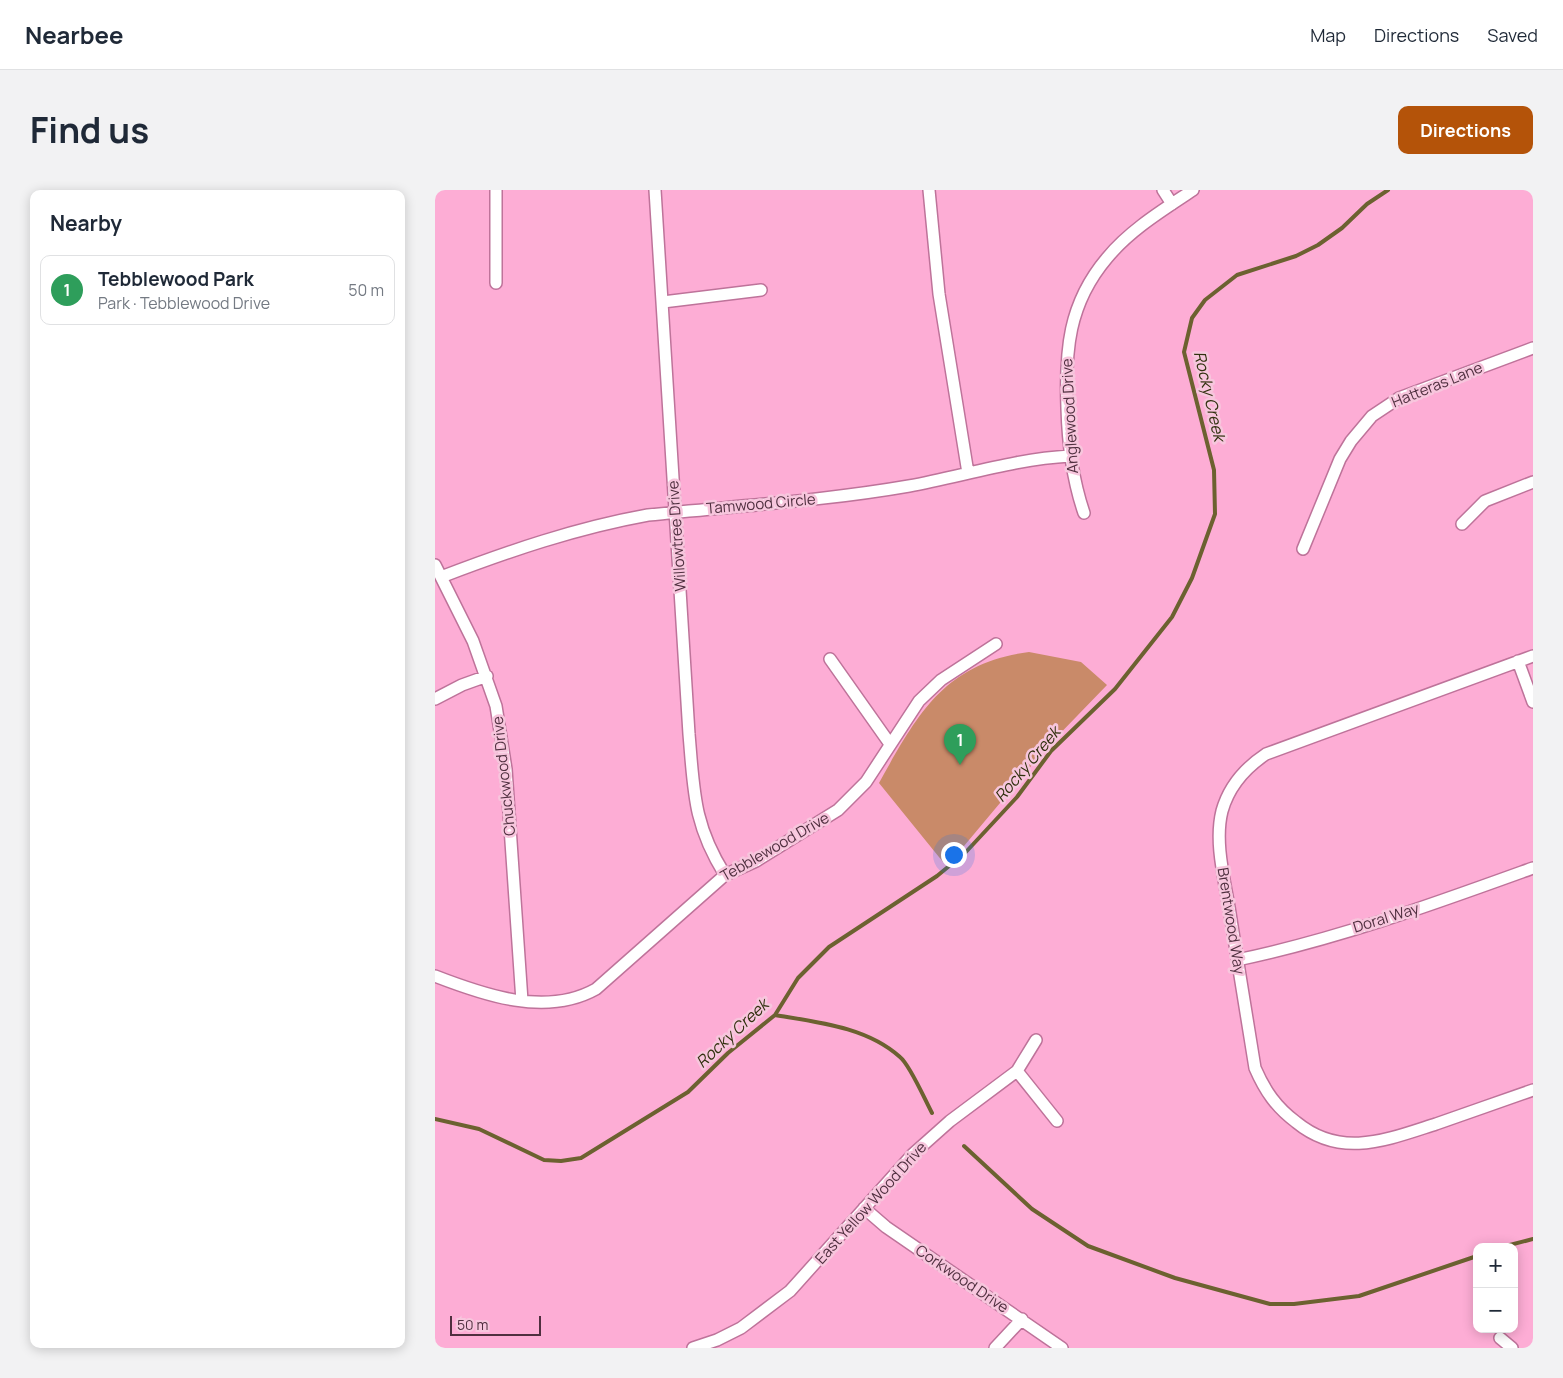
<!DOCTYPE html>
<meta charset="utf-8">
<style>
:root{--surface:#fff;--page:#f2f2f3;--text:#1f2937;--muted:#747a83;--line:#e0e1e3;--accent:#b45309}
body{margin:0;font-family:Manrope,sans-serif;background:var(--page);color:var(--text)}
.controls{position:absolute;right:15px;bottom:15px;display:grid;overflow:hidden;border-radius:10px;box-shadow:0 2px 12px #0003}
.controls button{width:45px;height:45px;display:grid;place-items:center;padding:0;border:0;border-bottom:1px solid var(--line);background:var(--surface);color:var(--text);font:25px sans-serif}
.scale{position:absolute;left:15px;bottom:12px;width:91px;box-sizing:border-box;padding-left:5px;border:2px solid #4f2f3f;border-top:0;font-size:14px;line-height:18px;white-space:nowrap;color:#4f2f3f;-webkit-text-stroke:4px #f7c6dd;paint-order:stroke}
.you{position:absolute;left:518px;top:664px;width:18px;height:18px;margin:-12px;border:4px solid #fff;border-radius:50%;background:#1a73e8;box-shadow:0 0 0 8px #1a73e833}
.badge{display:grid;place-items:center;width:32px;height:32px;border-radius:50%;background:var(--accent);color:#fff;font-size:16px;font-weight:700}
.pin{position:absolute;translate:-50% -41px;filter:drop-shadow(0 1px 2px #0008)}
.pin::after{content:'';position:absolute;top:26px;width:18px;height:15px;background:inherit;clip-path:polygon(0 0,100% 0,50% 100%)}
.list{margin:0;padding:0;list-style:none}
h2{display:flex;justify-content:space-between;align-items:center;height:65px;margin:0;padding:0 20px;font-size:21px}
h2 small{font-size:16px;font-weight:400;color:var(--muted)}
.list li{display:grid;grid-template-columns:32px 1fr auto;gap:15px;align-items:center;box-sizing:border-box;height:70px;margin:0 10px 10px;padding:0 10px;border:1px solid var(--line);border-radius:10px}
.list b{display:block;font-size:19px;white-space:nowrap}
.list p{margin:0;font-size:16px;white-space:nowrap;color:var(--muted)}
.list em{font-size:16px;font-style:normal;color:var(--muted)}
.map{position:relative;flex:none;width:1098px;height:1158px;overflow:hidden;border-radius:10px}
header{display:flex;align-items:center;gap:30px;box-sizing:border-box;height:70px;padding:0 25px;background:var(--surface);border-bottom:1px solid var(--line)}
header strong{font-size:24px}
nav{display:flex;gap:28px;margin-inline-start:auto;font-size:18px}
.intro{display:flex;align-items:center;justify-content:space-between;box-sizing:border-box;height:120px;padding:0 30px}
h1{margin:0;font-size:35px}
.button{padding:12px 22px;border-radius:10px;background:var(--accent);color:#fff;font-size:18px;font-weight:700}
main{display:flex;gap:30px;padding:0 30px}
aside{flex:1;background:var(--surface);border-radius:10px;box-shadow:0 2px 12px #0003}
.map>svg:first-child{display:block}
</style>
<header>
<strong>Nearbee</strong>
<nav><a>Map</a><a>Directions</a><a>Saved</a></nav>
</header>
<div class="intro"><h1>Find us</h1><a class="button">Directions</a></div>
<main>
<aside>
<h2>Nearby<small></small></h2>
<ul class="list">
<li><span class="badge" style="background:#2e9e5b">1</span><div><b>Tebblewood Park</b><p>Park · Tebblewood Drive</p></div><em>50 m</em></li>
</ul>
</aside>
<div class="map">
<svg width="1098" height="1158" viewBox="0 0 1098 1158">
<rect width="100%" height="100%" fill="#fdadd5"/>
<path fill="#c98a69" d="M594,462L646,472L672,495L612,557L529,656L508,672L444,593C482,525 509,473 594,462Z"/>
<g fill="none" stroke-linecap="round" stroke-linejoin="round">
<path stroke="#6c6130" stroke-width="4" d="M340,825C382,832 432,837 465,867C475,875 490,910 497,923
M0,929L44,939L109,970L126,971L146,968L253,902L293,863L340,825L363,788L394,757L502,686L530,663L582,607L616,561L680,499L737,427L757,388L780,324L779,280L749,162L757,128L770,110L802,85L861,66L883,55L907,38L932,14L953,0
M529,956L597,1019L653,1056L740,1088L835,1114H859L924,1106L1042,1066
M1067,1057L1098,1049"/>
<defs>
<path id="minor" d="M220,0L254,544C259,601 258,634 290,685
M494,0L504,104L533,283
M728,0L737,14
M61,93V0
M228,112L326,100
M649,323C637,288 633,254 632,218C630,161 633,114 672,68C695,40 728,20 758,0
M1027,334L1050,311L1098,292
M868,359L905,269L916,251L937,226L964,208L1098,158
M0,375L38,451L61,516L71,579L87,811
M6,387C74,361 141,338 213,325C300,316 388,311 474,296C528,286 580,269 635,266
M1098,466L831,564C810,578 794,596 787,621C779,653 790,691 795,723C803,775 812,827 820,878C830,901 841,917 861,932C906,969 951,950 1001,934C1033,923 1066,911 1098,900
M395,469L455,554
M1083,471L1098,512
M0,509L27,495L52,486
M802,770C903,749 1001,713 1098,678
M0,786C49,805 111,827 161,799L290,685L321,671L403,620L431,592L484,511L506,490L561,454
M582,881L622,931
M429,1018L451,1037L627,1158
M1065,1148L1077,1158
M258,1158L282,1150L306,1138L355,1101L478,964L515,931L582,881L601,850
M560,1158L587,1129"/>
</defs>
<use href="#minor" stroke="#be739a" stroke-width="14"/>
<use href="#minor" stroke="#fff" stroke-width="11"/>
</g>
<g text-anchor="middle" stroke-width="5" stroke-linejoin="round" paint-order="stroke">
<g font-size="15" fill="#4f2f3f" stroke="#f7c6dd">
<text transform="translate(1002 195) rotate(-22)" y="5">Hatteras Lane</text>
<text transform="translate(635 226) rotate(-93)" y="5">Anglewood Drive</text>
<text transform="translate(326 314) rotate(-5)" y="5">Tamwood Circle</text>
<text transform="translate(242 346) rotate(-94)" y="5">Willowtree Drive</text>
<text transform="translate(69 586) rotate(-96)" y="5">Chuckwood Drive</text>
<text transform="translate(340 657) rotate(-30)" y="5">Tebblewood Drive</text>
<text transform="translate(951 728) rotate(-17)" y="5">Doral Way</text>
<text transform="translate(796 731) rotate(81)" y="5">Brentwood Way</text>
<text transform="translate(436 1013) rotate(-48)" y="5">East Yellow Wood Drive</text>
<text transform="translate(527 1089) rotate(34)" y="5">Corkwood Drive</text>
</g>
<g font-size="16" font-style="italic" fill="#31310f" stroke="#f7c6dd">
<text transform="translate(775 206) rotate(77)" y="6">Rocky Creek</text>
<text transform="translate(592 574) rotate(-50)" y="6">Rocky Creek</text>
<text transform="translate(297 843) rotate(-43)" y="6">Rocky Creek</text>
</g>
</g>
</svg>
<div class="controls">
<button>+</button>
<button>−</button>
</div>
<div class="scale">50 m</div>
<div class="you"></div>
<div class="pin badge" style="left:525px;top:575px;background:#2e9e5b">1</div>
</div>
</main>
